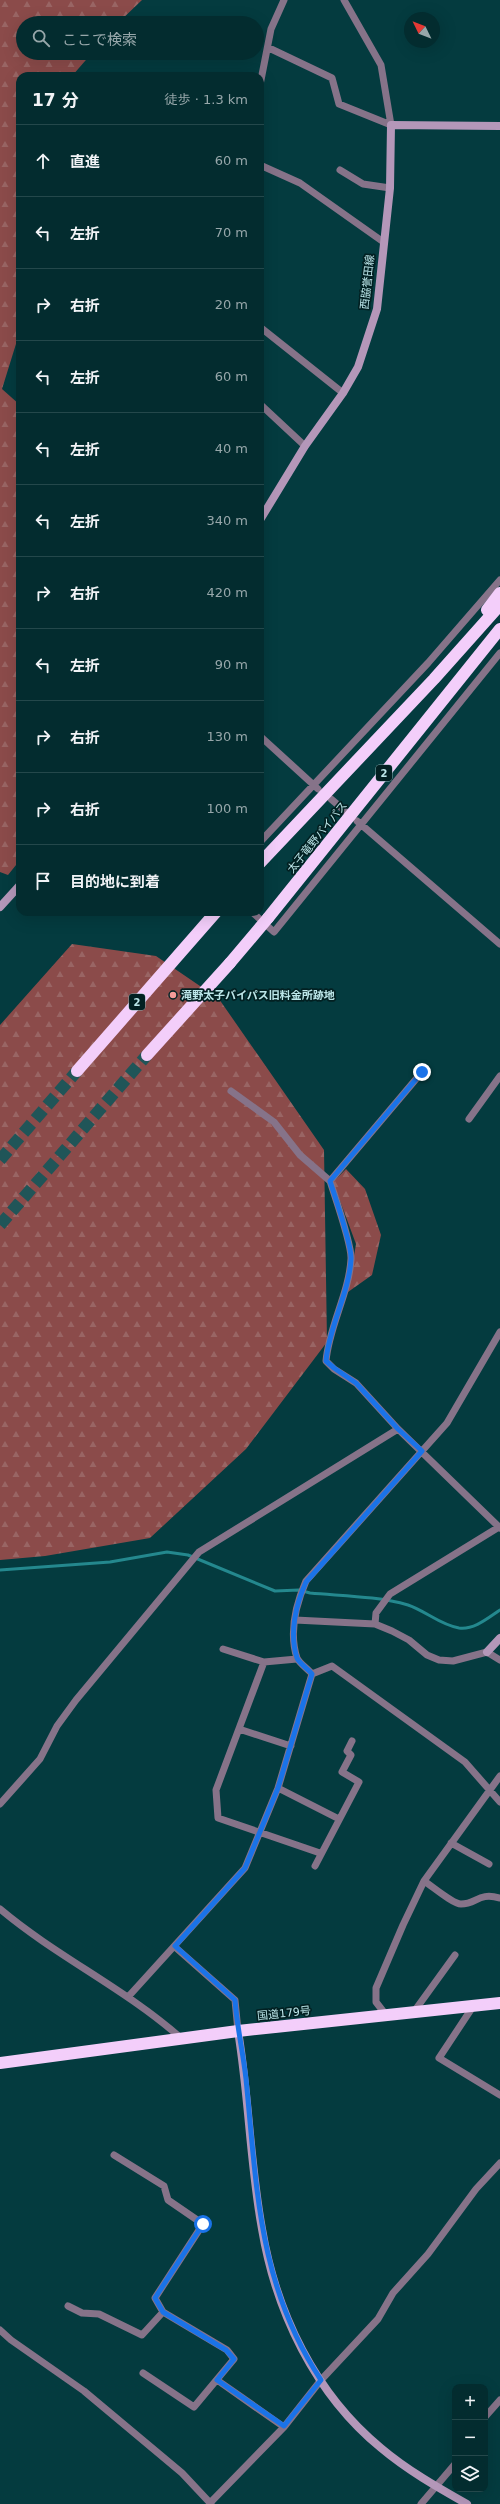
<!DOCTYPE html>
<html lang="ja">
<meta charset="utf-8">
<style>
:root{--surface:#032c2f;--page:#11383b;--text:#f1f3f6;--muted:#97a7aa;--line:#24484b}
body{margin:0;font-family:"DejaVu Sans","Noto Sans JP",sans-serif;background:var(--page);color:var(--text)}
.controls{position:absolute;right:12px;bottom:12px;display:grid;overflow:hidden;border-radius:8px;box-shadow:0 4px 16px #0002}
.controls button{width:36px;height:36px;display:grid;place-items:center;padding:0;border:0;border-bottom:1px solid var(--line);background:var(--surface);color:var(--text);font:20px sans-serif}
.compass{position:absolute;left:404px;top:12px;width:36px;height:36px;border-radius:50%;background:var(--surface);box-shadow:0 4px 16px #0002;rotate:313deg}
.stop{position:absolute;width:12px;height:12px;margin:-9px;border:3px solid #1a73e8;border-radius:50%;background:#fff}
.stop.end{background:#1a73e8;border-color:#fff;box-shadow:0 1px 4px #0008}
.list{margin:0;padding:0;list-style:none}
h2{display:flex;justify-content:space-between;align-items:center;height:52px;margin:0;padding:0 16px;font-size:17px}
h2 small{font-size:13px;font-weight:400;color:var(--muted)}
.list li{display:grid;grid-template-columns:26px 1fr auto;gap:12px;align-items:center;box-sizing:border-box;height:72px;padding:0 16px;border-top:1px solid var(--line)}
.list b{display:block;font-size:15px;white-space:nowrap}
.list em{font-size:13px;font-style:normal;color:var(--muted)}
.icon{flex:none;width:22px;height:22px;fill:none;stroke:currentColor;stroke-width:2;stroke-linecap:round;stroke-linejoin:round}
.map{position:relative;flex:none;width:500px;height:2504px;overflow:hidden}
.search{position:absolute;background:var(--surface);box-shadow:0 4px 16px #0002;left:16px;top:16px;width:248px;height:44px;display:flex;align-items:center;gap:10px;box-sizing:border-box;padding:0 14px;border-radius:22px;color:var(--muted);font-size:15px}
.panel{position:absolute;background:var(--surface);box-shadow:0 4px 16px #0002;left:16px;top:72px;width:248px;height:844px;border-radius:12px}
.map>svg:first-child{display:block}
</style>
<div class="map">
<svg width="500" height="2504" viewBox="0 0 500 2504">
<defs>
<pattern id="forest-firs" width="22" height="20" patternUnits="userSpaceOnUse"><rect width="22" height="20" fill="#8b4b4a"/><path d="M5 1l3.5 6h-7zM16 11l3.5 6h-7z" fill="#996564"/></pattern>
</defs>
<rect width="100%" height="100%" fill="#043b3f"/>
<path fill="url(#forest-firs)" d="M0,0H142L118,23H23V53H92L72,76H20V331L2,389L20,405V860L8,875L0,872Z
M72,944L156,956L219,999L324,1150L327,1342L246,1449L150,1538L45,1556L0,1560V1025Z
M346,1169L365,1189L381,1235L372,1275L348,1292L356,1244L333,1182Z"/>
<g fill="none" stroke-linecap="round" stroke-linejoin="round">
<path stroke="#24888e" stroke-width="3" d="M0,1570L110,1562L167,1552L188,1555L275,1591L299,1590L310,1593C342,1596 377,1596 408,1605C426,1611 440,1625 459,1628C474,1630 488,1618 500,1610"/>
<path stroke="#205558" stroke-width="12" stroke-dasharray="12 6" stroke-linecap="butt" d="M0,1160L77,1071
M0,1225L147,1055"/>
<path stroke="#867389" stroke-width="7" d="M269,48L332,78L339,104L391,125L381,65L344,0
M260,85L271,29L284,0
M260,165L300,183L382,241
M340,170L363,184L390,188
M260,327L343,393
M260,404L305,446
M260,736L318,789
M331,799L345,811
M357,821L500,944
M260,842L428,663L500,580
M252,912L274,932L500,653
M422,1072L330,1181C335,1197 352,1245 351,1259C349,1294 329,1326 326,1361L334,1369L356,1383L398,1429L500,1528
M231,1091L274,1122L300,1155L330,1181
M469,1119L500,1076
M295,1620L375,1624L392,1631L409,1640L427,1655L439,1660L453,1661L487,1652L500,1660
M375,1624L376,1613L390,1594L499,1527
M223,1649L264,1662L297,1659
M264,1662L216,1790L218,1818L320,1853
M312,1674C308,1669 299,1663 297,1658C289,1633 296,1604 306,1581L447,1423L500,1332
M312,1674L332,1666L465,1762L500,1802
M239,1729L291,1746
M278,1788L339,1819
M0,1804L40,1759L57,1726L76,1700L199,1552L398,1429
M451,1843L489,1864
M315,1866L359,1782L342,1772L351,1755L347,1751L352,1741
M424,1881C432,1886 453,1904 461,1904C477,1904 478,1892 500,1898
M0,1909C57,1957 126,1989 182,2039
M175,1947L235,2000L238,2031
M128,1997L245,1868L278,1788L312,1674
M474,2005L439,2058L500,2095
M413,2013L455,1955
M386,2015L376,2002V1988L403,1925L424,1881L500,1776
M114,2155L164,2186L168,2200L203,2224L155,2298L163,2312L227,2350L234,2359L194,2407L143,2373
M68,2306L82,2313L99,2314L142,2335L163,2312
M0,2330L11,2340L84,2391L182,2473L211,2504
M217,2380L284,2427
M485,2417L500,2400
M210,2503L284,2427L321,2380L378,2319L393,2293L428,2254L476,2189L500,2163
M421,2504L455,2464"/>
<path stroke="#b497b9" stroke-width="8" d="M260,520L305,446L343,393L358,367L377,309L390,188L391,125L500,126
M0,907L20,885
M487,1652L500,1638
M238,2031C249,2097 250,2164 262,2229C276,2312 315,2394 381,2448C407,2470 437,2487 467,2504"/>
<path stroke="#f3cefa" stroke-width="12" d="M487,610L500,593
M260,863L434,679L500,605
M268,918L500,629
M147,1055L230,963
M77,1071L216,912
M0,2063L238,2031L500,2003"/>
<path stroke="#f3cefa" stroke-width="12" d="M230,963L268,918"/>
</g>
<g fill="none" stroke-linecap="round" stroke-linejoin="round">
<path stroke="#1a73e8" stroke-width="5" d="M203,2224L155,2298L163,2312L226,2350L234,2359L217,2380L284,2426L321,2380C258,2285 257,2188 246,2079C243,2052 237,2027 235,2000L175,1946L245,1868L278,1788L312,1674C308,1669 299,1663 297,1658C289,1633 296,1604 306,1582L422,1451L398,1429L356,1383L334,1368L326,1361C329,1326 349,1294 351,1259C352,1245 335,1197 330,1181L422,1072"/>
</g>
<circle fill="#f59b99" stroke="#022022" stroke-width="1.5" cx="173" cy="995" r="4"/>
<g text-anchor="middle" stroke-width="3.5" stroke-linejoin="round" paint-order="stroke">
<g fill="#022022" stroke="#84abad" stroke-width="1">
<rect x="376" y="765" width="16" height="16" rx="3"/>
<rect x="129" y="994" width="16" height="16" rx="3"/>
</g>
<g font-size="10" font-weight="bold" fill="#bce6e9">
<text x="384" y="777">2</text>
<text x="137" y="1006">2</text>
</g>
<g font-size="11" fill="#bce6e9" stroke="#022022">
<text transform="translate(367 282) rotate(-84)" y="4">西脇誉田線</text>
<text transform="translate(317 837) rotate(-51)" y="4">太子竜野バイパス</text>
<text transform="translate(284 2013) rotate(-6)" y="4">国道179号</text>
</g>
<g font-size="11" font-weight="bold" fill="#bce6e9" stroke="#022022" text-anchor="start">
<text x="181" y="999">滝野太子バイパス旧料金所跡地</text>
</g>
</g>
</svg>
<div class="controls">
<button>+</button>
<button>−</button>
<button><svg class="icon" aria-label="layers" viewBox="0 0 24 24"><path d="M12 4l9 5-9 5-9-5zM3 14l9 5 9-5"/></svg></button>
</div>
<svg class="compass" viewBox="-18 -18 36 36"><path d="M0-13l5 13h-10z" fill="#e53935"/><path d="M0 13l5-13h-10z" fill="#97a7aa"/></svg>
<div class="stop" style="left:203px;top:2224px"></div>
<div class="stop end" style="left:422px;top:1072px"></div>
<div class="search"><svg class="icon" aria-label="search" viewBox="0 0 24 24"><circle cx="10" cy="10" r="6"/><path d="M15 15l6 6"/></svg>ここで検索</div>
<section class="panel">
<h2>17 分<small>徒歩 · 1.3 km</small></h2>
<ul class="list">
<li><svg class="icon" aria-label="ahead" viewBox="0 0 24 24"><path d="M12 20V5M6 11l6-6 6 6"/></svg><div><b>直進</b></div><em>60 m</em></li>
<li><svg class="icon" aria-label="left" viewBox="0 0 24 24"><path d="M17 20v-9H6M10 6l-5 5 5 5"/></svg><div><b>左折</b></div><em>70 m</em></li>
<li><svg class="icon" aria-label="right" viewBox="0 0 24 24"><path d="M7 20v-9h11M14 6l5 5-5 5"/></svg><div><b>右折</b></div><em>20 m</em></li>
<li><svg class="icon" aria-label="left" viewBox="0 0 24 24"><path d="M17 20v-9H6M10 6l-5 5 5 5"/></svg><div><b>左折</b></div><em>60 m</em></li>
<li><svg class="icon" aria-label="left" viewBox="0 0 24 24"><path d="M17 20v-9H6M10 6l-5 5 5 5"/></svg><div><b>左折</b></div><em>40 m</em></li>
<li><svg class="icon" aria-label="left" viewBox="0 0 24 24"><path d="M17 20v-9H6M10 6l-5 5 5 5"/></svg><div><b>左折</b></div><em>340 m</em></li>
<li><svg class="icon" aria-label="right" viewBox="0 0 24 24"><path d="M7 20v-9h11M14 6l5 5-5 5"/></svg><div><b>右折</b></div><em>420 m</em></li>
<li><svg class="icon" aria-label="left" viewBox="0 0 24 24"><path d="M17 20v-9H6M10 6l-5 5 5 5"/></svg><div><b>左折</b></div><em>90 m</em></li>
<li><svg class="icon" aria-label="right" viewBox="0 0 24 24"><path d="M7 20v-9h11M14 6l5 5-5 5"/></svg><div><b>右折</b></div><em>130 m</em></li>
<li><svg class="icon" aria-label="right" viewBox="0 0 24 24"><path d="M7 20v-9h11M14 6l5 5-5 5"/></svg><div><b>右折</b></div><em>100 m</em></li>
<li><svg class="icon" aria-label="arrive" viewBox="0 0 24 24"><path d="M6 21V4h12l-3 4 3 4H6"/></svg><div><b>目的地に到着</b></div></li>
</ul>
</section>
</div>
